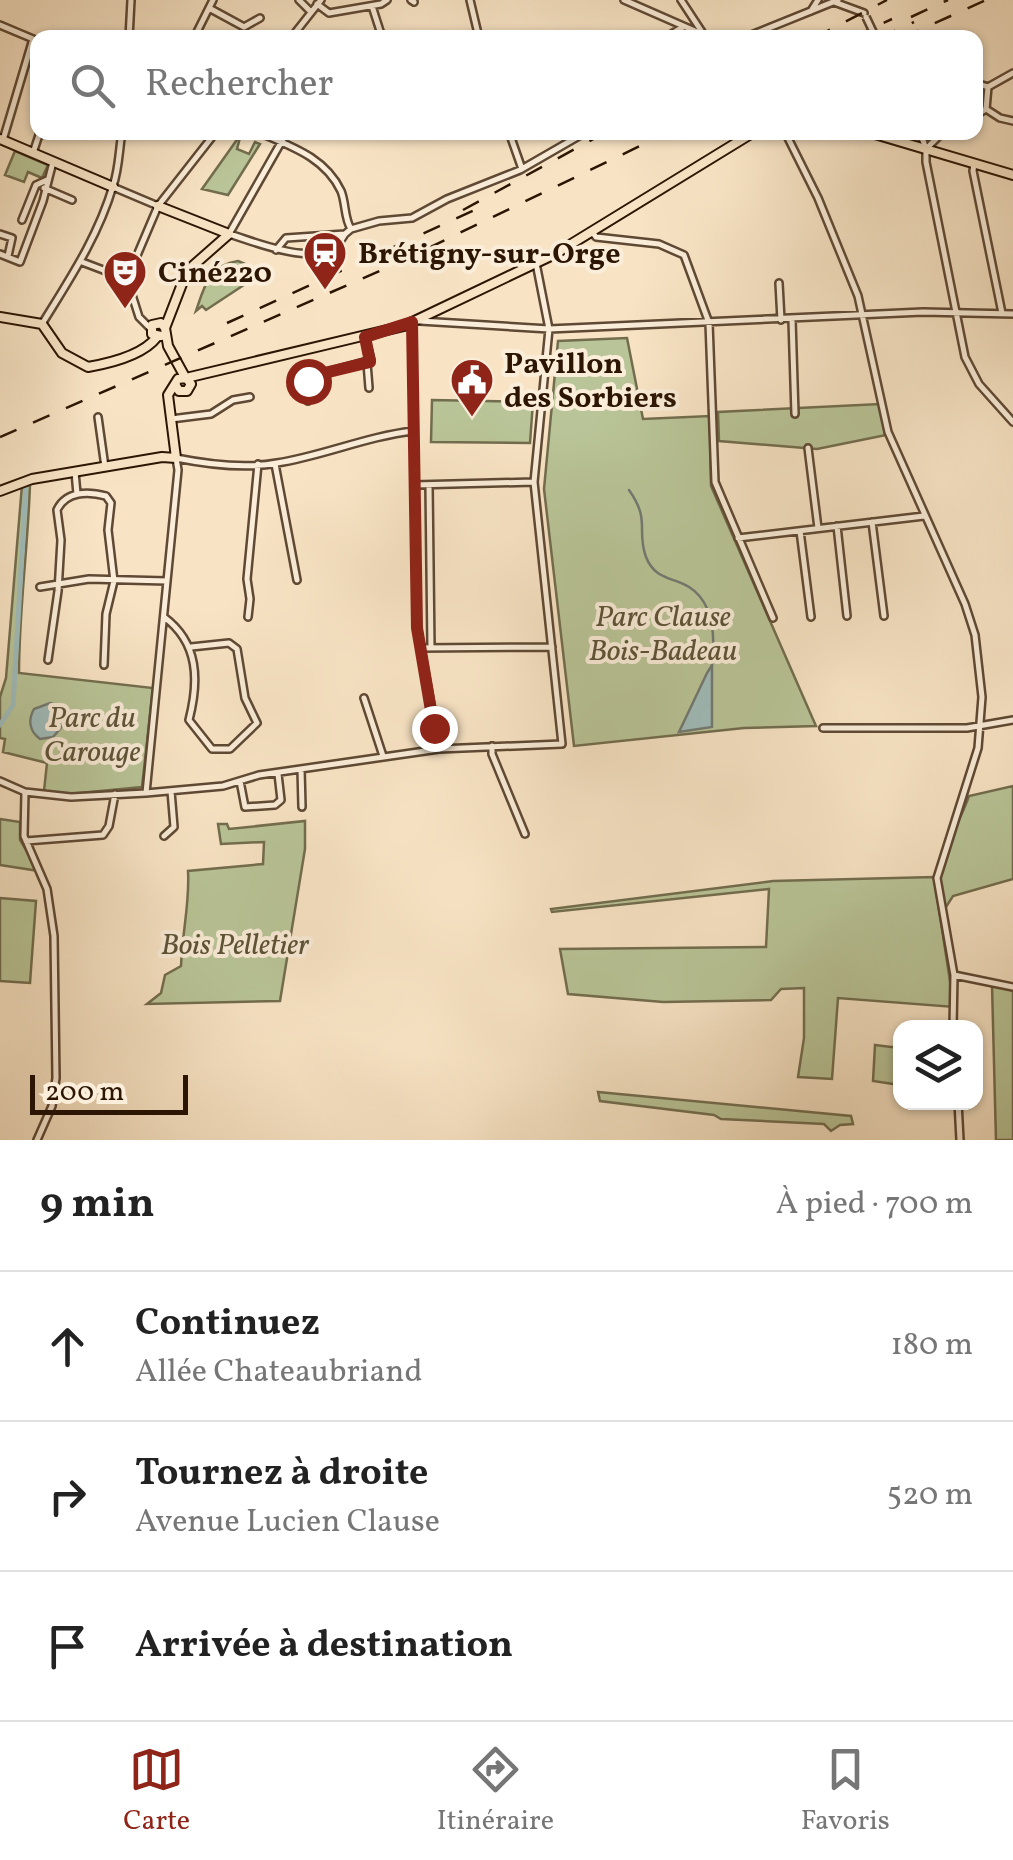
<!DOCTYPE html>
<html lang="fr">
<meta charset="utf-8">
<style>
:root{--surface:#fff;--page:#f2f2f2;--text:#222;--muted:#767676;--line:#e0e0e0;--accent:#8f2418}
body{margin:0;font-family:Vollkorn,serif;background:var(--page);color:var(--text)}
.controls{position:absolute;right:30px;bottom:30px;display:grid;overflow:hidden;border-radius:20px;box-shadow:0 2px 8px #0004}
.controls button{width:90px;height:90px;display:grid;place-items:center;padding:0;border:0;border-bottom:2px solid var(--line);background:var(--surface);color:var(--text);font:50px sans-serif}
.scale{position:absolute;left:30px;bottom:25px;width:158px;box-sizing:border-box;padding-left:10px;border:5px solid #2c1503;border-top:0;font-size:28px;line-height:35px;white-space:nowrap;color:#2c1503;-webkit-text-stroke:8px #faedd9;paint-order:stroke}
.stop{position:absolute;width:30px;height:30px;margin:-22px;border:8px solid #8f2418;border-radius:50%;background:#fff}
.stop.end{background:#8f2418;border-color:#fff;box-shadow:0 2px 10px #0008}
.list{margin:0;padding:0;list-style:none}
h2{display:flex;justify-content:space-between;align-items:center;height:130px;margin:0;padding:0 40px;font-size:42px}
h2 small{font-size:32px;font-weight:400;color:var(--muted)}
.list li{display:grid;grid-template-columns:65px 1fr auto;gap:30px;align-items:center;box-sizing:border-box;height:150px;padding:0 40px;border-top:2px solid var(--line)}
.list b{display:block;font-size:38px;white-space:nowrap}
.list p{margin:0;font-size:32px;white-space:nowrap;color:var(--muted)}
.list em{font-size:32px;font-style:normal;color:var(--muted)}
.icon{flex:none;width:55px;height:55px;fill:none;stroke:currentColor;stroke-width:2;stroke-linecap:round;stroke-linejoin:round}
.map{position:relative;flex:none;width:1013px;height:1140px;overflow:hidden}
.search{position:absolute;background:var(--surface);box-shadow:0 2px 8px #0004;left:30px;right:30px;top:30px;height:110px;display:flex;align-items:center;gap:25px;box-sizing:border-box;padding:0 35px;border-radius:20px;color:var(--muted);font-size:38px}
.sheet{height:580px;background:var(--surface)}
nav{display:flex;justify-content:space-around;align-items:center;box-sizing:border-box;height:140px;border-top:2px solid var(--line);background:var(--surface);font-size:28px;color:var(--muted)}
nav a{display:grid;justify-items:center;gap:5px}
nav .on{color:var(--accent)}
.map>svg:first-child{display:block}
</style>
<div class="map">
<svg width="1013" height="1140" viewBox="0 0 1013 1140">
<rect width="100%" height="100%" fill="#f8e4c5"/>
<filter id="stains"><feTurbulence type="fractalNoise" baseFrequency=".002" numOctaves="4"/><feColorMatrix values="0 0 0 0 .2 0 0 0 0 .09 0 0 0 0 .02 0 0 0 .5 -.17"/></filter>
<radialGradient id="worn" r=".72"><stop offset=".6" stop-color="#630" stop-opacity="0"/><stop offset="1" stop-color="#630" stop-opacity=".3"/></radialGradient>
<path fill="#b9c598" stroke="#726d4e" stroke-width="2.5" d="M241,134L237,149L249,154L255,142L260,144L228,195L202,189Z
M15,151L48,165L42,178L28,172L24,182L5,175Z
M238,261L257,269L259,275L206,310L202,306L196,311C204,287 209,265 238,261Z
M627,338L643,419L710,416L711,486L816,726L744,728L574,746L544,489L558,341Z
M432,400L533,402L530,443L431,442Z
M880,404L886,435L817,449L719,441L718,412Z
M30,484C28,547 19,610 19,673L153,688L142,787L69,794L44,791L47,763L3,752L5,739L0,738V697L6,678L22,485Z
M1013,786V879L953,896L946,907C927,876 958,827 969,796Z
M0,819L20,822V840L39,871L0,865Z
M305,821V849L280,1001L147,1004L161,993L165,975L181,966C182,933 190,903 188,871L263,864L264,842L221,844L218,824H227L229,829Z
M934,877L954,1007L838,998L832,1079L798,1077L804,1038V988L781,989L771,1000L663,1002L568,994L560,949L766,947L769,889L552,912L551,909L773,881Z
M0,898L36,901L30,983L0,981Z
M992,985L1013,990V1140H996Z
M875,1045L900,1048V1085L873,1081Z
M598,1092L851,1116L853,1124L840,1125L831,1131L824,1124L721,1119L714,1115L600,1101Z"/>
<path fill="#a0bdbc" stroke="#727a72" stroke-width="2.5" d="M712,665V727L679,732L707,673Z
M50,703L64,707L70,717L53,737L40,739C29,731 28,720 34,709Z"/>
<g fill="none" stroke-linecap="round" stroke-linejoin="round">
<path stroke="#727a72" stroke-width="2.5" d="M629,490C651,521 636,530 646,557C655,580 673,577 689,587C715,603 715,639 712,665"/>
<path stroke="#a0bdbc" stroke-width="5" d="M0,725L13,705L26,485"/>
<defs>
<path id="minor" d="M299,0L311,12
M411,0L414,2
M470,0L479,38
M624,0L704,35
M681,0L704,35
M834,2L864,13
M317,4L329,13L381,4L387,0
M372,6L381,34
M209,8L244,27L260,18
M811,11L818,0
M0,25L38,41
M129,38L131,0
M194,38L213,0
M291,38L321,0
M665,38L683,27
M744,38L838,0
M976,89L982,85L988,87
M986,109L1000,118L1013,121
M976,115L986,109L988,87L1013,73
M258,132C290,146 325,157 341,191C346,203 344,218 351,229
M287,132L229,234C260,243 324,273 345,234
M509,132L522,169
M785,132L818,198L858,296L888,432L965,604L975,635L982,697L978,748L937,878L954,975L953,1028
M920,132L926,149V162L965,357L979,384L1013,422
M3,140L33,39
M926,149L943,132
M33,153L40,132
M974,164L973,171L1002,313
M113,187L158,206
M44,188L72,200
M22,220L36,185L47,180
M592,232L596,237L659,244L684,255L709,323L715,482L773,618
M0,234L12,238L8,256
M276,250L286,238L345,234L351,229L379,221L412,218L447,199L520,170L586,132
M0,254L20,262L43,201L53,162
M82,262L127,279
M779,283L781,320
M792,320L795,414
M420,321L549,329L923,312L1013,314
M42,324C69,280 98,237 113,186C119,169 119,150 122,132
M412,324L417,628L439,749
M151,329L139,317L127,279L158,206L216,132
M367,363L369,388
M308,401L309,377L371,360L365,337
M98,417L105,467
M171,419L211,414L233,400L250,397
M808,448L818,528
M275,464L297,580
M75,472L77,494
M414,485L534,482
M429,485L431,648
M872,522L884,616
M837,526L847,616
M800,531L811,617
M738,538L924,516
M40,587L89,579L167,581
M164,617C199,643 199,681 189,720L212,749H230L257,723L245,698L237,649L229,643L191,647
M248,617L250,599L247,579L258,464
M420,648L552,647
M48,660L58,591L61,540L57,510C66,491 88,491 106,496L111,503L108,530L114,581L106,614L104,665
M364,698L383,756
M823,728H967L1013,720
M492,746V754L525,834
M301,769L302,807
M0,781L25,792L71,797L146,793L223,786L259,775L439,749L562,744L534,482L549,329L536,263
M240,781L245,807L275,805L281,800L278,774
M25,792L24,836L47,889L54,936L56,1078L52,1106L37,1140
M146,793L178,470L176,458C206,464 246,469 277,463C323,456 367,436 414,431
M164,836L174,827L171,791
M26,841L103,835L109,826L115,794
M954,975L1013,987
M958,1102L960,1140"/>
<path id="major" d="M868,132L1013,175
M0,139L113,187
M158,206L229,234L187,271L165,328L168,346L185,377
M0,317L42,324L62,353L88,367C111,363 143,355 157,337
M161,336L152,334V325L161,323L165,328
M186,378L404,326L555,254L754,132
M175,384L179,391H187L191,384L186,378
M0,491L32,479L162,457L176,458L168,395L178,379L186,378"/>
</defs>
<use href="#minor" stroke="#5f4934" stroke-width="10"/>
<use href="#major" stroke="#2c1503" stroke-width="12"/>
<use href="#minor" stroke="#faedd9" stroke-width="5"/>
<use href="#major" stroke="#f8e4c5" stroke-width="8"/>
<path stroke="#2c1503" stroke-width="2.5" stroke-dasharray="18 18" stroke-linecap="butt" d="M911,17L948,0
M814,38L887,0
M851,38L892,19
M879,38L914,22
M902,38L986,0
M463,210L606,132
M227,323L477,209
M0,437L391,266L669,132"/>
<defs>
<path id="minor-bridge" d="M866,17L876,38"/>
</defs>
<use href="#minor-bridge" stroke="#5f4934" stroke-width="10" stroke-linecap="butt"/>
<use href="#minor-bridge" stroke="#faedd9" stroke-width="5"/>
</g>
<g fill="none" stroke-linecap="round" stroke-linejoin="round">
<path stroke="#8f2418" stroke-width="12" d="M308,381L312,376L370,362L365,337L412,322L417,628L434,728"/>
</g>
<defs>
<symbol id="station-pin" viewBox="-11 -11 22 30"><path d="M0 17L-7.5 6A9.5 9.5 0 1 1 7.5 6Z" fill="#8f2418" stroke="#faedd9"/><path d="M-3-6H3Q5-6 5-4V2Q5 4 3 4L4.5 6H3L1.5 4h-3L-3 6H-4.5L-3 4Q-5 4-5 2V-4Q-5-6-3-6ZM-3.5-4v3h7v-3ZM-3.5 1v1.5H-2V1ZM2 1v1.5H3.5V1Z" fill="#fff"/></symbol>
<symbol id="theatre-pin" viewBox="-11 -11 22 30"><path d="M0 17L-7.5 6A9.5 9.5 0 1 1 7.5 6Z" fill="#8f2418" stroke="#faedd9"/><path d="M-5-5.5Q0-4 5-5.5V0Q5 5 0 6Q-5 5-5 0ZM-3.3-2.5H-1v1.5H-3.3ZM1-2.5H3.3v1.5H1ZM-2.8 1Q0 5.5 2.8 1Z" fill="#fff"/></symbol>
<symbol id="civic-pin" viewBox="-11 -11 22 30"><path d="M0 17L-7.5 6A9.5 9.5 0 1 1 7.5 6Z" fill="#8f2418" stroke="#faedd9"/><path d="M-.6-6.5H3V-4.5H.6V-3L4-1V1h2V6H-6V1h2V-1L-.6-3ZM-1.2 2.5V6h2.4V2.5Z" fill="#fff"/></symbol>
</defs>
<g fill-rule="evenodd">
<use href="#station-pin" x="300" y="228" width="50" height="68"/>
<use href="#theatre-pin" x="100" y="247" width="50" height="68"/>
<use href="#civic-pin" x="447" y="355" width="50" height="68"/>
</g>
<g text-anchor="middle" stroke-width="8" stroke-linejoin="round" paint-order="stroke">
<g font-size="30" font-weight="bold" fill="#2c1503" stroke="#faedd9" text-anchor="start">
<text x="358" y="263">Brétigny-sur-Orge</text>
<text x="158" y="282">Ciné220</text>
<text x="504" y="373">Pavillon<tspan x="504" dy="34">des Sorbiers</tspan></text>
</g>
<g font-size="30" font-style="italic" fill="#5d5337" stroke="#faedd9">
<text x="663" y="626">Parc Clause<tspan x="663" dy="34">Bois-Badeau</tspan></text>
<text x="92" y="727">Parc du<tspan x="92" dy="34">Carouge</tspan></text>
<text x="235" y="954">Bois Pelletier</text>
</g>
</g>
<rect width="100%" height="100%" filter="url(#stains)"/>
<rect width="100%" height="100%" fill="url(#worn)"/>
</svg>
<div class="controls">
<button><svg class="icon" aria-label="layers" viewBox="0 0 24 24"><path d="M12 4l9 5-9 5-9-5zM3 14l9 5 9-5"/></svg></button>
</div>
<div class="scale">200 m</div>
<div class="stop" style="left:308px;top:381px"></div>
<div class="stop end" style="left:434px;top:728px"></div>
<div class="search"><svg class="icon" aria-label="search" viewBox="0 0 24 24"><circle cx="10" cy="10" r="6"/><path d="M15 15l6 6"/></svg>Rechercher</div>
</div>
<section class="sheet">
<h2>9 min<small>À pied · 700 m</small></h2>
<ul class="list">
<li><svg class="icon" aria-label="ahead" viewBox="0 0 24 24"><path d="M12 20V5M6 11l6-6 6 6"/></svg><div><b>Continuez</b><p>Allée Chateaubriand</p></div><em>180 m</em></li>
<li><svg class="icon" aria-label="right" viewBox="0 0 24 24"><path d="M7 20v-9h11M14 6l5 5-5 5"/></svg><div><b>Tournez à droite</b><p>Avenue Lucien Clause</p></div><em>520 m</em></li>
<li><svg class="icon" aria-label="arrive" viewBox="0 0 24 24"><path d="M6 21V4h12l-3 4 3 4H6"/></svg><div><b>Arrivée à destination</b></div></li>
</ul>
</section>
<nav>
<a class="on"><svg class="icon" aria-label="map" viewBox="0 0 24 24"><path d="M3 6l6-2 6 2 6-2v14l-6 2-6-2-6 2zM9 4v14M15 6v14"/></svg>Carte</a>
<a><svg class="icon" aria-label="directions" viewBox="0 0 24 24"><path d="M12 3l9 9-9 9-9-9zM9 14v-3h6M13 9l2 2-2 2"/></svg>Itinéraire</a>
<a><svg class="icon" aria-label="saved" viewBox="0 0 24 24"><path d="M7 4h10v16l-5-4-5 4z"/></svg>Favoris</a>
</nav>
